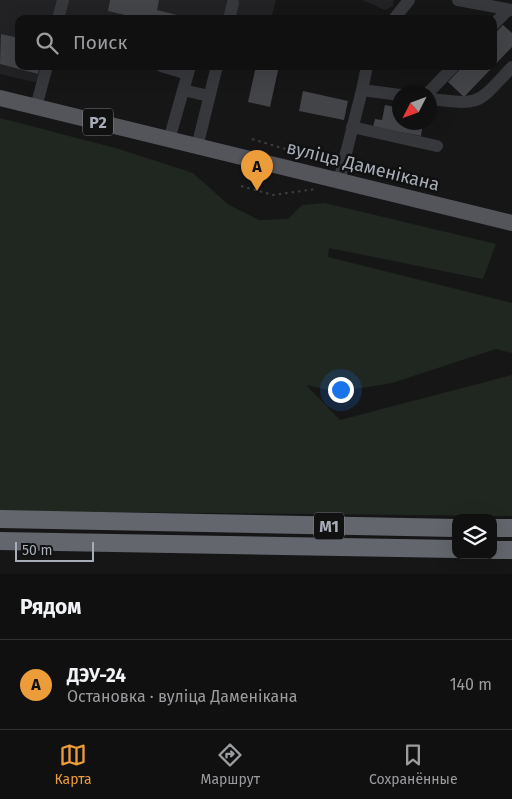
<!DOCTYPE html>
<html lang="ru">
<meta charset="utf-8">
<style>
:root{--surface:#101011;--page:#19191a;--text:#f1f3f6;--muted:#9c9d9f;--line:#303031;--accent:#ec9c39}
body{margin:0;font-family:"Fira Sans",sans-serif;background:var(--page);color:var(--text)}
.controls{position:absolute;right:15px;bottom:15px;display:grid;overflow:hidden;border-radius:10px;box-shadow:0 5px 20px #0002}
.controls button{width:45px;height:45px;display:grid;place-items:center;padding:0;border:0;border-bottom:1px solid var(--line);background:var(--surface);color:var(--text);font:25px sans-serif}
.compass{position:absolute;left:392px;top:85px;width:45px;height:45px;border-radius:50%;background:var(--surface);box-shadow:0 5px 20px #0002;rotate:228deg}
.scale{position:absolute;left:15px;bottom:12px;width:79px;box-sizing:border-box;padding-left:5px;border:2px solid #a8aeb7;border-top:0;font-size:14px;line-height:18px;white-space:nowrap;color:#a8aeb7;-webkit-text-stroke:4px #111112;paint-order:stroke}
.you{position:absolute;left:340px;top:389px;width:18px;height:18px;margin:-12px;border:4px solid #fff;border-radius:50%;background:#1a73e8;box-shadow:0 0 0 8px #1a73e833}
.badge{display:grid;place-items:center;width:32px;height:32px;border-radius:50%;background:var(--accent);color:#111;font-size:16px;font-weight:700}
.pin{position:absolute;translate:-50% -41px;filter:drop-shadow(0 1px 2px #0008)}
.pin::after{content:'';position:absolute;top:26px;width:18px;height:15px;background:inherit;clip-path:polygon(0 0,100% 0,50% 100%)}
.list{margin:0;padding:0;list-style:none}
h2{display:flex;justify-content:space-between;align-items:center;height:65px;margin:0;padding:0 20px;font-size:21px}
h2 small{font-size:16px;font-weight:400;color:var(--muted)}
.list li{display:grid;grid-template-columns:32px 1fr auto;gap:15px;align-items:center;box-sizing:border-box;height:90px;padding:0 20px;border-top:1px solid var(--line)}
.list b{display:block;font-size:19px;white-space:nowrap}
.list p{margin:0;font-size:16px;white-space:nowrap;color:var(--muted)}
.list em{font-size:16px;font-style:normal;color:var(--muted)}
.icon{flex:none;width:28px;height:28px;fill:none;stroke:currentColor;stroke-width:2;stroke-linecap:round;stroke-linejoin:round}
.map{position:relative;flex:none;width:512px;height:574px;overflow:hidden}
.search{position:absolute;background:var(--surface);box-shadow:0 5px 20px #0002;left:15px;right:15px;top:15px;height:55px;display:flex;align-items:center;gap:12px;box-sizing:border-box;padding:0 18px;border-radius:10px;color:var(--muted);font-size:19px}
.sheet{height:155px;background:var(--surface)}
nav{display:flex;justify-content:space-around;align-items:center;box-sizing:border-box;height:70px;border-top:1px solid var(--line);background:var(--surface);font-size:14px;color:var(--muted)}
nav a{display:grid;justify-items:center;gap:2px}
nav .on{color:var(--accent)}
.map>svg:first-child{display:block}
</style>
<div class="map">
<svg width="512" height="574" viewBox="0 0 512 574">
<rect width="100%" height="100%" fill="#161617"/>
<path fill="#222224" d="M0,0H276L271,19H248L236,15L235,19H19V66H52L47,85L0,74Z
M362,0H394L393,6L385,10Z"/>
<path fill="#202720" d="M0,118L119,149L193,173L229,205L259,220L288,219L302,205L325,203L496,244L483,279L329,248L328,257L512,303V353L496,349L392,383L337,392L306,385L340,420L512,375V516L0,511Z"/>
<path fill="#424447" d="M110,0H159L157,10L193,19H142L108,11Z
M503,25L512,33V47L464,97L448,82L463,66H493V35Z
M1,34L19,38V66H39L38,74L0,64Z
M256,66H279L270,107L248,102Z
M303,91L348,101L344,120L299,111Z
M385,105L400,108V122H423L421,136L373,127L375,119L382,120Z"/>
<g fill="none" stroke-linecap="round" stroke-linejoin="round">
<path stroke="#3d3f43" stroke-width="2" stroke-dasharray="2.5 4" stroke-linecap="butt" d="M252,139L332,163
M353,169L370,174
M241,186L273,195L316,189
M257,190L260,175"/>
<path stroke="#37383c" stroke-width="12" d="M458,0L512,10
M58,19L63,0
M229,19L233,3
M394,19L409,0
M493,25L508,10
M161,66L188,74
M183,90L209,96
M362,90L367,66
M429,92L454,66
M430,99C482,105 476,105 512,67
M36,107L47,66
M352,127L437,146
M169,140L190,66
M197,147L217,66
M339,181L362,90L400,95"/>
<path stroke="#53555b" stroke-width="16" d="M0,98L512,223"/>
<path stroke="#63676d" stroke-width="18" d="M0,519L456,528
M493,528H512
M0,541L456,549
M493,550H512"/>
</g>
<g text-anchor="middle" stroke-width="5" stroke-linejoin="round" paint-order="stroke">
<g fill="#111112" stroke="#7b7f86" stroke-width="1">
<rect x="83" y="108.5" width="30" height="27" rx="4"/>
<rect x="314" y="512.5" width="30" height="27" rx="4"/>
</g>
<g font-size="16" font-weight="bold" fill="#a8aeb7">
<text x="98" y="128">Р2</text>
<text x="329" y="532">М1</text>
</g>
<g font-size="18" fill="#a8aeb7" stroke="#111112">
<text transform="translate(363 166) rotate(14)" y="6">вуліца Даменікана</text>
</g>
</g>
</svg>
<div class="controls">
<button><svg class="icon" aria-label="layers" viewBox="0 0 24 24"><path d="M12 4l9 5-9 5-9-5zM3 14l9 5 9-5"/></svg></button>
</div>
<svg class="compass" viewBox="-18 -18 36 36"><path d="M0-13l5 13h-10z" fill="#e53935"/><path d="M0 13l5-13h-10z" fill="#9c9d9f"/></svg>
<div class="scale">50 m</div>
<div class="you"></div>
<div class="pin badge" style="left:257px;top:191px">A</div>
<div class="search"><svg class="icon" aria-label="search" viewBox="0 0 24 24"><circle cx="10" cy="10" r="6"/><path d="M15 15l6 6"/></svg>Поиск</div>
</div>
<section class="sheet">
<h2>Рядом<small></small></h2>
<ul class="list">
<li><span class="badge">A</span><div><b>ДЭУ-24</b><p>Остановка · вуліца Даменікана</p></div><em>140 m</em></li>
</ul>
</section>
<nav>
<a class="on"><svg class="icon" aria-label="map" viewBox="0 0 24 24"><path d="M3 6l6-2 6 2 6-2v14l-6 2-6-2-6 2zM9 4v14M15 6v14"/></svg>Карта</a>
<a><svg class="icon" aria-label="directions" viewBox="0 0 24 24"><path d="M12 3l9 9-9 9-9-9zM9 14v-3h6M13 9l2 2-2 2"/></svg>Маршрут</a>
<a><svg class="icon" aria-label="saved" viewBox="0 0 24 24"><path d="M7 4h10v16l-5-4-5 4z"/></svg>Сохранённые</a>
</nav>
